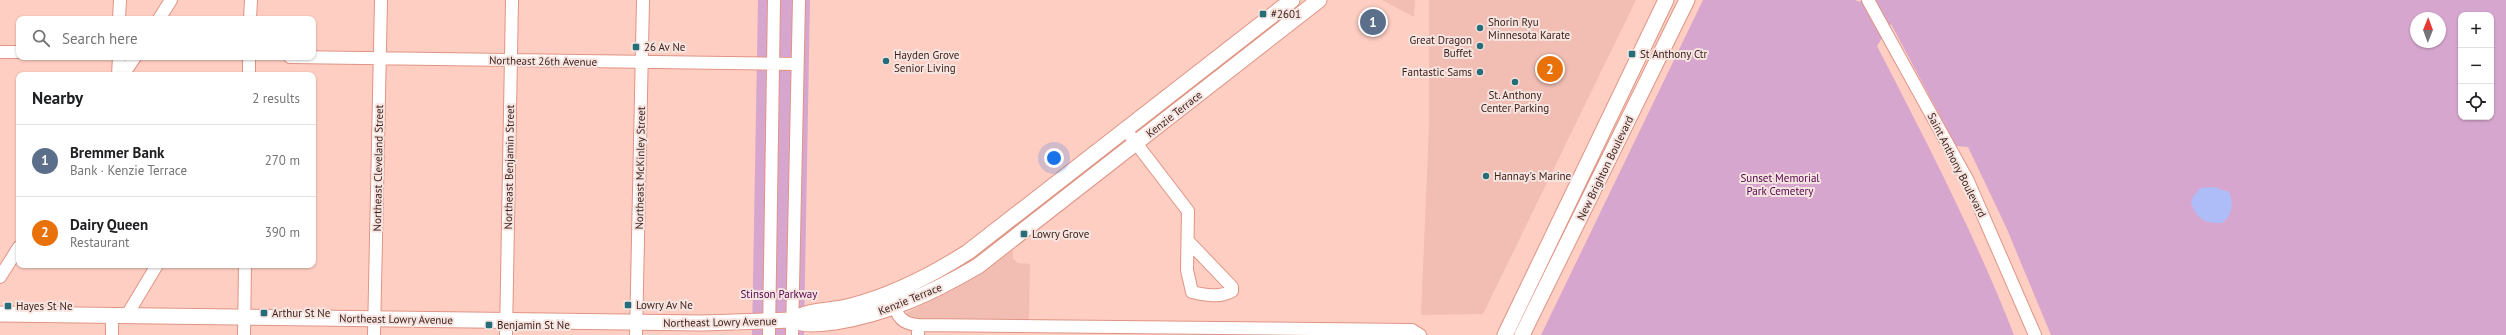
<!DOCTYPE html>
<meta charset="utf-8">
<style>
:root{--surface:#fff;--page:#f6f6f6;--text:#202124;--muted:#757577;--line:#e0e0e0;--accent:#266d7a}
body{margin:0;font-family:"PT Sans",sans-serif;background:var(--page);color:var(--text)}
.controls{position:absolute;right:12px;top:12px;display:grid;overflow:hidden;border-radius:8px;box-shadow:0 1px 3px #0004}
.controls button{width:36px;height:36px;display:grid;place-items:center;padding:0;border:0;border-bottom:1px solid var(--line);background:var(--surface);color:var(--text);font:20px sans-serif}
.compass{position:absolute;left:2410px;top:12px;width:36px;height:36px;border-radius:50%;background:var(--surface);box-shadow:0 1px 3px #0004;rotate:1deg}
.you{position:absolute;left:1054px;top:158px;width:14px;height:14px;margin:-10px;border:3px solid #fff;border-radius:50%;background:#1a73e8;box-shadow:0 0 0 6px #1a73e833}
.badge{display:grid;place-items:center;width:26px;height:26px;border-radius:50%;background:var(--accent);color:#fff;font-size:13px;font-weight:700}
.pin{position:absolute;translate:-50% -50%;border:2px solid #fff;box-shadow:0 1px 4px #0006}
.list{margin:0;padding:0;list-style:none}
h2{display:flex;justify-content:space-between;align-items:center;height:52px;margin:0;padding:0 16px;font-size:17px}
h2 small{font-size:13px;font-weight:400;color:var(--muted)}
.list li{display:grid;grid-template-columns:26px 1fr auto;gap:12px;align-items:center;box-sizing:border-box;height:72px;padding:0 16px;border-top:1px solid var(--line)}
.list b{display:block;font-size:15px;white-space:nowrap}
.list p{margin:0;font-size:13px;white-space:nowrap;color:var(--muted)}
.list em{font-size:13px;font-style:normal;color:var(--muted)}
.icon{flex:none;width:22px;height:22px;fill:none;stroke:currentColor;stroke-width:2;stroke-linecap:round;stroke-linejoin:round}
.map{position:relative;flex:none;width:2506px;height:335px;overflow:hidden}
.search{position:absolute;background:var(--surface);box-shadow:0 1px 3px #0004;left:16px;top:16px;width:300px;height:44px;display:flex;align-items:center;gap:10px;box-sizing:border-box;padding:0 14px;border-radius:8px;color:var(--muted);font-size:15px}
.panel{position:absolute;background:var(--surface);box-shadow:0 1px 3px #0004;left:16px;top:72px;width:300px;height:196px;border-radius:8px}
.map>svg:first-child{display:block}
</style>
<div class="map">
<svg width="2506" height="335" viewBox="0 0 2506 335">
<rect width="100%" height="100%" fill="#ffcec3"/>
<path fill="#f2beb3" d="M1382,0H1415L1414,17Z
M1429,0H1636L1483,314L1421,315L1429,125Z
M1013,250V259L1018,263L1030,264L1029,322L914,320L903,315L973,278Z"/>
<path fill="#d7a6ce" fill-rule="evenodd" d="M758,0H810L804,335H752Z
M1703,0H1855L1860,2L1861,0H2506V335H2051L2006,227L1968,147L1956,146L1891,24L1877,46C1926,141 1975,235 2014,335H1541ZM2461,15H2491V117H2461ZM2416,18H2440V42H2416Z"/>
<path fill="#aebdf7" d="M2214,187L2229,192C2234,204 2232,216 2222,223C2205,224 2197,219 2191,203L2193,197L2200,188Z"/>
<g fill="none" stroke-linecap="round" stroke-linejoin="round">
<defs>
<path id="minor" d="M1868,0L1968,181L2035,335
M119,19L120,0
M159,19L171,0
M250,19L251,0
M0,52H19
M290,57L797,64
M118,75L119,57
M123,75L135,57
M249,75V57
M1126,130L1188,211L1187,270L1192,292C1205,295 1220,298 1232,291V287L1188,241
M0,277L19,247
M894,299C895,315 902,324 918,325V335
M127,315L157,265
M918,325L1412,330L1420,335
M112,335V315
M244,335L245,265
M374,335L381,0
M506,335L512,0
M636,335L643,0
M769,335L774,0
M792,335L799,0"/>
<path id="major" d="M0,314L702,323L792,320C806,326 820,324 835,322C887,314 932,293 978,266L1319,0
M792,320C811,308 831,312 851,306C893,295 932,275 968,252L1292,0
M1505,335L1666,0
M1522,335L1687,0"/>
</defs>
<use href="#minor" stroke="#e09484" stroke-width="14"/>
<use href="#major" stroke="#e09484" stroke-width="17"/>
<use href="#minor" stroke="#fff" stroke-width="12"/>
<use href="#major" stroke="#fff" stroke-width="15"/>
</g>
<g fill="#266d7a" stroke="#f5e4e0" stroke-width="1.5">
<rect x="1259" y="10" width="8" height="8" rx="2"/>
<circle cx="1480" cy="28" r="4"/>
<circle cx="1480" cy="46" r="4"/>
<rect x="632" y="43" width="8" height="8" rx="2"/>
<rect x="1628" y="50" width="8" height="8" rx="2"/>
<circle cx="886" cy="61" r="4"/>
<circle cx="1480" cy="72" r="4"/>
<circle cx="1515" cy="82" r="4"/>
<circle cx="1486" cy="176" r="4"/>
<rect x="1020" y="230" width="8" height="8" rx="2"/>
<rect x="624" y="301" width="8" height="8" rx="2"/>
<rect x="4" y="302" width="8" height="8" rx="2"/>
<rect x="260" y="309" width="8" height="8" rx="2"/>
<rect x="485" y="321" width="8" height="8" rx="2"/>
</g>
<g text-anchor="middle" stroke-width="4" stroke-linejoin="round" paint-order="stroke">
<g font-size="11" fill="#40221c" stroke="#f5e4e0" text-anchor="start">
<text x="1271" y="18">#2601</text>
<text x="1488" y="26">Shorin Ryu<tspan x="1488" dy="13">Minnesota Karate</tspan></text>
<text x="1472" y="44" text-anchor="end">Great Dragon<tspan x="1472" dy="13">Buffet</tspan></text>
<text x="644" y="51">26 Av Ne</text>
<text x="1640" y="58">St Anthony Ctr</text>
<text x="894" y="59">Hayden Grove<tspan x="894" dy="13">Senior Living</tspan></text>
<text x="1472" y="76" text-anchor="end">Fantastic Sams</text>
<text x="1515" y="99" text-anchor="middle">St. Anthony<tspan x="1515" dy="13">Center Parking</tspan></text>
<text x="1494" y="180">Hannay's Marine</text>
<text x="1032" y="238">Lowry Grove</text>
<text x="636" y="309">Lowry Av Ne</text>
<text x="16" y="310">Hayes St Ne</text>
<text x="272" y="317">Arthur St Ne</text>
<text x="497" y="329">Benjamin St Ne</text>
</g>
<g font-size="11" fill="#40221c" stroke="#f5e4e0">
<text transform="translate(543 61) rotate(1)" y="4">Northeast 26th Avenue</text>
<text transform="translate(1174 114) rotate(-38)" y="4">Kenzie Terrace</text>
<text transform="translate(1957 165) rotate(63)" y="4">Saint Anthony Boulevard</text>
<text transform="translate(509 167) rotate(-89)" y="4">Northeast Benjamin Street</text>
<text transform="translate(378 168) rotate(-89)" y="4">Northeast Cleveland Street</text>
<text transform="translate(640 168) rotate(-89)" y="4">Northeast McKinley Street</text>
<text transform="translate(1605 168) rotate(-64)" y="4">New Brighton Boulevard</text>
<text transform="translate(910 299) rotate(-22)" y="4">Kenzie Terrace</text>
<text transform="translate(396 319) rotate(1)" y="4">Northeast Lowry Avenue</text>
<text transform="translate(720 322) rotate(-1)" y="4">Northeast Lowry Avenue</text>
</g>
<g font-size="11" fill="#54044d" stroke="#f5e4e0">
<text x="1780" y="182">Sunset Memorial<tspan x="1780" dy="13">Park Cemetery</tspan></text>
<text x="779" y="298">Stinson Parkway</text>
</g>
</g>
</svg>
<div class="controls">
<button>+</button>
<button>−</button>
<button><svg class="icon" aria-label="locate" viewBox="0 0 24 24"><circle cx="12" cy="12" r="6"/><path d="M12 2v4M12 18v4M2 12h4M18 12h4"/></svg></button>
</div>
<svg class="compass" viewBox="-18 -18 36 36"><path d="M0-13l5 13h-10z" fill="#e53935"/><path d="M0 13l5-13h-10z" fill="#757577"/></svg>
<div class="you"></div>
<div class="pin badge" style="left:1373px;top:22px;background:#5c6f8a">1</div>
<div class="pin badge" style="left:1550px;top:69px;background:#e8710a">2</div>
<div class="search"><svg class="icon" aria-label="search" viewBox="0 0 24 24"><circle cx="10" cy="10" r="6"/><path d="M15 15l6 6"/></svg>Search here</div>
<section class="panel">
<h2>Nearby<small>2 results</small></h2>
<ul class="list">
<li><span class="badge" style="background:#5c6f8a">1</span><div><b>Bremmer Bank</b><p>Bank · Kenzie Terrace</p></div><em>270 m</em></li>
<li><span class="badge" style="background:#e8710a">2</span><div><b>Dairy Queen</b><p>Restaurant</p></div><em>390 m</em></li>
</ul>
</section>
</div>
